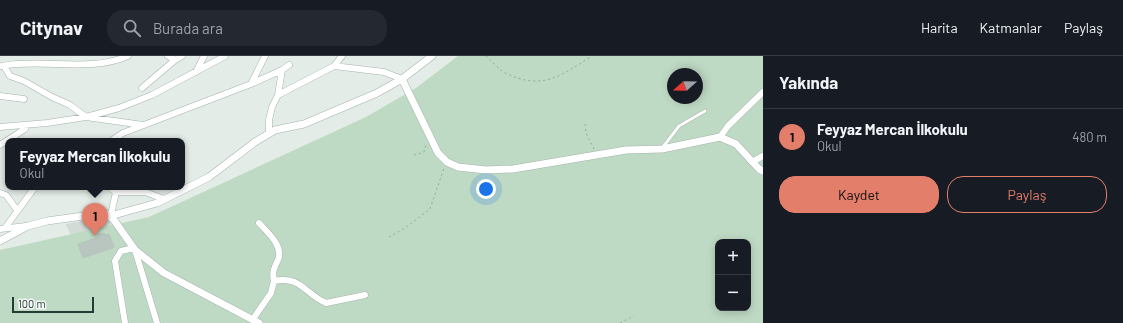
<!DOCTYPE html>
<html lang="tr">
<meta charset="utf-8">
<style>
:root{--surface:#171b24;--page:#242831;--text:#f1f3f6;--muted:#9ea1a6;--line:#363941;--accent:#e37e6a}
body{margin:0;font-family:Barlow,sans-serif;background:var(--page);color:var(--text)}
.controls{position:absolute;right:12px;bottom:12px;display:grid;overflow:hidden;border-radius:8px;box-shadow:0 2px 10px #0003}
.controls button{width:36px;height:36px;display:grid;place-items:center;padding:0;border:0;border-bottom:1px solid var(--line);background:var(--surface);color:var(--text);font:20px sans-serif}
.compass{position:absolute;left:667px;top:12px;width:36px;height:36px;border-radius:50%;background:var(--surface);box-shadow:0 2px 10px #0003;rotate:250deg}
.scale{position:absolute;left:12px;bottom:10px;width:82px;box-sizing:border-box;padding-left:4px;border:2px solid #253b33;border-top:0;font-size:11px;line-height:14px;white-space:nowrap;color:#253b33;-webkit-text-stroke:3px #f4f8f6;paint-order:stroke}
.you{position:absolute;left:486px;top:133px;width:14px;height:14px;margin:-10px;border:3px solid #fff;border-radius:50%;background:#1a73e8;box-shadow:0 0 0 6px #1a73e833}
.badge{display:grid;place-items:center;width:26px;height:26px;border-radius:50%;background:var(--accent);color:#111;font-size:13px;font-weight:700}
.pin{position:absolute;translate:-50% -33px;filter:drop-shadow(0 1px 2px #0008)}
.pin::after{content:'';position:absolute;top:21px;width:14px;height:12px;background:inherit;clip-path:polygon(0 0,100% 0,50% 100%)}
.popup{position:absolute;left:5px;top:82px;width:180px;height:52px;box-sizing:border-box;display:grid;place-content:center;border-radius:8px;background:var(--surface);filter:drop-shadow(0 1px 3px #0005);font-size:13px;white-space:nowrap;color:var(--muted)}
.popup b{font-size:15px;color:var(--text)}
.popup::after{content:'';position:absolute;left:50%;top:100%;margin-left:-8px;border:8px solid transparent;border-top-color:var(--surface)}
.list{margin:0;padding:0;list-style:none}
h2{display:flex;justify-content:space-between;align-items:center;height:52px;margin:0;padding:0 16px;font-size:17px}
h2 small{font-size:13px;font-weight:400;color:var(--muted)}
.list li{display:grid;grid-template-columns:26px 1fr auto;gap:12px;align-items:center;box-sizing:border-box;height:56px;padding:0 16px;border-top:1px solid var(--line)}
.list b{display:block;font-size:15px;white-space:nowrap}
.list p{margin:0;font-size:13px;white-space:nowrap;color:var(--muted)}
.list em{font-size:13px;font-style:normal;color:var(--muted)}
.actions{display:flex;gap:8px;padding:12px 16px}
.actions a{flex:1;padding:9px 0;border:1px solid var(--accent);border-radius:16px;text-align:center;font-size:14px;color:var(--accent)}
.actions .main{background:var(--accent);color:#111}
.icon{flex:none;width:22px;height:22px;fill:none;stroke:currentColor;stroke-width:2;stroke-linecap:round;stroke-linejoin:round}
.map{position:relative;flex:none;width:763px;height:267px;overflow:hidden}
header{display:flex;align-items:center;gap:24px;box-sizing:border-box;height:56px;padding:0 20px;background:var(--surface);border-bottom:1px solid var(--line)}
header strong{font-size:19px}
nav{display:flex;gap:22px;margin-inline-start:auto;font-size:14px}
.search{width:280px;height:36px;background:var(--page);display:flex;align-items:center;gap:10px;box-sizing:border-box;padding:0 14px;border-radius:16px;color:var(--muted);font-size:15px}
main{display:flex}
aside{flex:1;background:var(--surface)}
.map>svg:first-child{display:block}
</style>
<header>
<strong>Citynav</strong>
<div class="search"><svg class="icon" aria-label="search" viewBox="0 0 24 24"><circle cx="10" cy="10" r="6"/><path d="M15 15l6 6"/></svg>Burada ara</div>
<nav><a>Harita</a><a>Katmanlar</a><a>Paylaş</a></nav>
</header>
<main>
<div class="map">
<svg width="763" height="267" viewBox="0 0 763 267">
<rect width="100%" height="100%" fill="#e3ece7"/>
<path fill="#d2dbd6" d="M103,161L110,166L126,192L81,206L66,168Z"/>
<path fill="#bfdac4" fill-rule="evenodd" d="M458,0H763V267H0V194L149,161L366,61L416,32ZM673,18H697V42H673ZM718,186H748V252H718Z"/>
<path fill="#b9c6c0" stroke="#b6c5be" d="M104,177L105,179L109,178L114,190L113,192L83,202L78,188L99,181L98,178Z"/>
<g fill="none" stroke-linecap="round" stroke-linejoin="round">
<defs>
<path id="service" d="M663,91L679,70L705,55"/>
<path id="minor" d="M168,0L175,4
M2,10C43,2 89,17 128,0
M4,10L10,20L24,25L52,41L70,49L86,61L119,52L152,39L225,0
M334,10L384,16L402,23
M196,16L204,0
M251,28L265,0
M142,32L175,4L182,0
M278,39L282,14
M0,40L24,43
M0,71L47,67L86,61L143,69
M269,78V64L272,51L278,39L334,10L342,0
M720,81L728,70L763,36
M111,85L123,77L251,28L282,14L289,9
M0,89L25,73L26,69
M752,106L763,100
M109,131L116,136H145L164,143
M0,137L6,139L17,154
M111,159L116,136
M259,167C267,176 284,190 278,204C274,212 272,216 274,225
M5,172L35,131
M0,173L26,170
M135,194L157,267
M253,263L271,237L274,225C300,219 305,238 326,247L365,239
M125,267L115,205L121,195L134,192"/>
<path id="tertiary" d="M402,23L438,97L447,106L458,111L486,114L513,113L626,94L662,93L720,81L736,88L759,113L763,115
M110,160L157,147L209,121L255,86L275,74L304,68L377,37L402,23L432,0
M0,185L28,170L47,165L105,157L114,164L135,194L164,217L259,267"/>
</defs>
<use href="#service" stroke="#a6b3ad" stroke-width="4"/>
<use href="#minor" stroke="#a6b3ad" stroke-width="7"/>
<use href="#tertiary" stroke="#a6b3ad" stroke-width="8"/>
<path stroke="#87ac9d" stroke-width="1" stroke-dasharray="2 3" stroke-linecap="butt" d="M486,0C492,5 498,13 505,17C543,35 560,20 592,0
M585,68L586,77L594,93
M414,99L424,96L426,88
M389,181L405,172L430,153L444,112
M620,267L634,260"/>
<use href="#service" stroke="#fff" stroke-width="3"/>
<use href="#minor" stroke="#fff" stroke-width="6"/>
<use href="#tertiary" stroke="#fff" stroke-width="7"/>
</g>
</svg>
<div class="controls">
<button>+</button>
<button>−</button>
</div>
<svg class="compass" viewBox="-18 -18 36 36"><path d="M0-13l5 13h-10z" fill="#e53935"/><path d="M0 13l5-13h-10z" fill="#9ea1a6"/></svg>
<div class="scale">100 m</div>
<div class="you"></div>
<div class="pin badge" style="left:95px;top:180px">1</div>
<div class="popup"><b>Feyyaz Mercan İlkokulu</b>Okul</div>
</div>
<aside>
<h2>Yakında<small></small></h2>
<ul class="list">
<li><span class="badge">1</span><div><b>Feyyaz Mercan İlkokulu</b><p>Okul</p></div><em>480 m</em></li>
</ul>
<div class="actions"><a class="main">Kaydet</a><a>Paylaş</a></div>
</aside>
</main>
